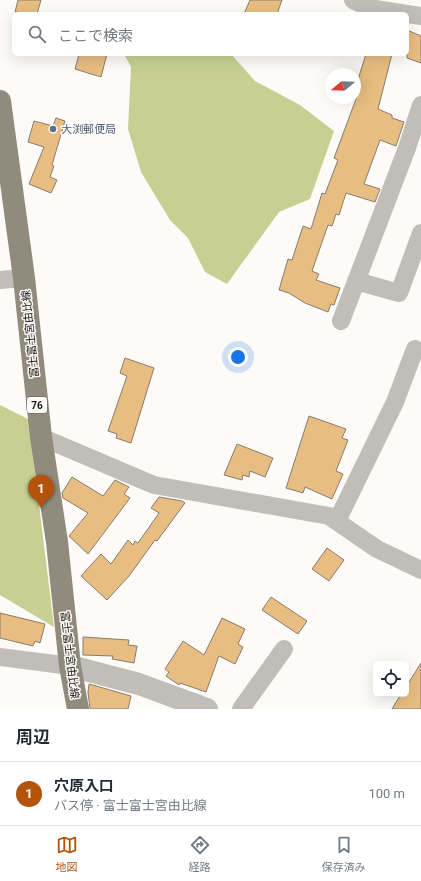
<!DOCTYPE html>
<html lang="ja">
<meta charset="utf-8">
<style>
:root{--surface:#fff;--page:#f2f2f3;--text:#1f2937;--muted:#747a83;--line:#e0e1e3;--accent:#b45309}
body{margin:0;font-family:Roboto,"Noto Sans JP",sans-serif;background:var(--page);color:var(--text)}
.controls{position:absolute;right:12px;bottom:12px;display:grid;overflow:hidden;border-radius:6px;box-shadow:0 4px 16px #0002}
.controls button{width:36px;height:36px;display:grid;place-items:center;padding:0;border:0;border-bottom:1px solid var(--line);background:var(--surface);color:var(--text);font:20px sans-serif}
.compass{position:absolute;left:325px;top:68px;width:36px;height:36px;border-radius:50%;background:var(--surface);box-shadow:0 4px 16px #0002;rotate:251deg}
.you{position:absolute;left:238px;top:357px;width:14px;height:14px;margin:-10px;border:3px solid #fff;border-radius:50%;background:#1a73e8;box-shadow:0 0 0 6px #1a73e833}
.badge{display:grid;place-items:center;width:26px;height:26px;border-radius:50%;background:var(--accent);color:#fff;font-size:13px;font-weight:700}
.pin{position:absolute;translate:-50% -33px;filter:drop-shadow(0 1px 2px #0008)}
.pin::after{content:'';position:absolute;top:21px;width:14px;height:12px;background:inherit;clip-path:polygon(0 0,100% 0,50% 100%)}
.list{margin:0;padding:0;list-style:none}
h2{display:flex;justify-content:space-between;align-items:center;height:52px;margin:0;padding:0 16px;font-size:17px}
h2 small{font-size:13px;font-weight:400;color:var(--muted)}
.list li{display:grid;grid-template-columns:26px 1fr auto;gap:12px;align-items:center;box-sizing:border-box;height:64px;padding:0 16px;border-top:1px solid var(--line)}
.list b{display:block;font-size:15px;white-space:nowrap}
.list p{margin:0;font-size:13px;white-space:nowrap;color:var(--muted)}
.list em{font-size:13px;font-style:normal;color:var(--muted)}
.icon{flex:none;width:22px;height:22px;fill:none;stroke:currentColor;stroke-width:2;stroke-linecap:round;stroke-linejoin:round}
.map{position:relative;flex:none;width:421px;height:709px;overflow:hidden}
.search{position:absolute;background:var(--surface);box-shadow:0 4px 16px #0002;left:12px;right:12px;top:12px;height:44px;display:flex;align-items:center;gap:10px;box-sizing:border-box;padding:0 14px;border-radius:6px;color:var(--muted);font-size:15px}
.sheet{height:116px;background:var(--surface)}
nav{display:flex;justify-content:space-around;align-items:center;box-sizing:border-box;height:56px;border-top:1px solid var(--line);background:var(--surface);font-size:11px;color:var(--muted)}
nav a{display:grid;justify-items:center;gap:2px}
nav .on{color:var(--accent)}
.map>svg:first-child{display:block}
</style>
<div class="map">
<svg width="421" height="709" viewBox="0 0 421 709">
<rect width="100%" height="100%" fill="#fdfbf8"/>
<path fill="#c7d092" d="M124,54H231L255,81L300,105L334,131L310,199L279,212L227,284L205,272L188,238L170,220L141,172L128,129L131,67Z
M0,405L34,422L33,455L54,627L0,595Z"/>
<path fill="#e8bd81" stroke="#877c6f" d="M18,0H41L37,14L15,12Z
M250,0H282L277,14H244Z
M407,30L421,36V63L407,58Z
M79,54H107L101,77L75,69Z
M366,54H392L378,109L392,115V118L404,122L396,146L380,140L364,184L380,189L375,202L346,193L339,215L336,214L332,226L328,225L312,271L319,274L316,280L340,288L334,305L331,304L328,312L305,303L289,293L279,290L288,259L292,260L303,226L311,229L322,193L325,194L338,160L334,158L359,91L355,89Z
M56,118L65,121L52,165L54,166L50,177L57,180L51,193L29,184L44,147L28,142L34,121L53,126Z
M125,358L154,368L131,443L116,438L117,434L108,431L127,376L120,373Z
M309,416L346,429L342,438L348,440L336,471L343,474L332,499L305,487L303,493L286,488Z
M237,444L273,458L265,477L250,471L249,477L243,475L242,480L224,475Z
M72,477L103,496L115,480L129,487L124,494L130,498L88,554L69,536L88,513L63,498L62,493Z
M159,497L182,501L185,503L157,541L155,540L129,576L107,600L81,576L101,554L111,564L128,540L133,545L135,541L138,543L159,513L151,508Z
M327,548L344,560L329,581L312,569Z
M271,597L307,621L298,634L262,610Z
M0,613L45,624L40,643L35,641L33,646L0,638Z
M222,618L245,629L238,644L243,647L235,664L219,656L206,692L180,683L179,685L166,676L169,672L165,669L183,641L204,655Z
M83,637L129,640L128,645L137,646L134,663L112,659L113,656L83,655Z
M421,663V709H392L401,694H406V687Z
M89,684L131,696L128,709H90L88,692Z"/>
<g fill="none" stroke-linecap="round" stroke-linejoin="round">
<path stroke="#c1beb7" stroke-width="18" d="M353,0L370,8L421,16
M0,280L24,278
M356,281L399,293L421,233
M341,321L407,148L421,105
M41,437L154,485L329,516L377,549L421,570
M337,521L395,402L415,349
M0,657L70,666
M241,709L284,649"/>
<path stroke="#c1beb7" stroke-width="22" d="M70,666L139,684L207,709"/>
<path stroke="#918b7e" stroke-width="22" d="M0,101L24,278L41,437L57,542L70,666L78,709"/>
</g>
<circle fill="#5c6f8a" stroke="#fdfbf8" stroke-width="1.5" cx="53" cy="129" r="4"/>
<g text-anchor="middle" stroke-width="3" stroke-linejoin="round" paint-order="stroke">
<rect fill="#fdfbf8" stroke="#605c58" stroke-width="1" x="27" y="397" width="20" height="16" rx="3"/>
<g font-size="10" font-weight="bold" fill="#1c1813">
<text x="37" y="409">76</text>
</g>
<g font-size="11" fill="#4e5e75" stroke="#fdfbf8" text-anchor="start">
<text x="61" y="133">大渕郵便局</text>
</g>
<g font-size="11" fill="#1c1813" stroke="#fdfbf8">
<text transform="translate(30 334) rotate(-96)" y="4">富士富士宮由比線</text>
<text transform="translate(70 655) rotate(83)" y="4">富士富士宮由比線</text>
</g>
</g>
</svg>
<div class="controls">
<button><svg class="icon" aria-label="locate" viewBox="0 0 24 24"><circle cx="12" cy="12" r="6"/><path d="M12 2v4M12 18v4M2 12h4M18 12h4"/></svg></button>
</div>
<svg class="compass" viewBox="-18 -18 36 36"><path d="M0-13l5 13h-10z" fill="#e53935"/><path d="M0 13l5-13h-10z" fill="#747a83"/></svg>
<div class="you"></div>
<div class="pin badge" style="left:41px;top:508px">1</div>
<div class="search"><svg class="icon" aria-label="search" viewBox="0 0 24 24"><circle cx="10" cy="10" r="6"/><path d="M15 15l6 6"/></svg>ここで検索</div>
</div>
<section class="sheet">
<h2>周辺<small></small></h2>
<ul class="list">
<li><span class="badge">1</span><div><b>穴原入口</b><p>バス停 · 富士富士宮由比線</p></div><em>100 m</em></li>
</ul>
</section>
<nav>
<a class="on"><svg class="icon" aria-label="map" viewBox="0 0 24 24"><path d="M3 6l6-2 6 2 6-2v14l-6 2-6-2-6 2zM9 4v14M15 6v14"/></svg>地図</a>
<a><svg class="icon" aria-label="directions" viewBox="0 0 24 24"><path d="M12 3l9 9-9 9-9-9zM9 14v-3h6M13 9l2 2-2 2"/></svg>経路</a>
<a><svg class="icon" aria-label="saved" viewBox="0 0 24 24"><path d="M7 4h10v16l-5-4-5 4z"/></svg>保存済み</a>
</nav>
